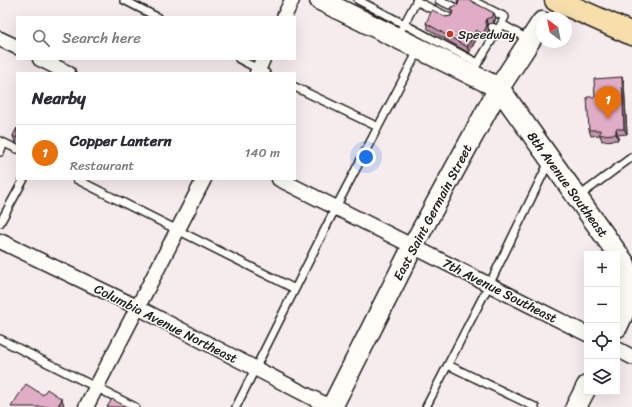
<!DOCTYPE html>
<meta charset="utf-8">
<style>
:root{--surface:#fff;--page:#f7f7f7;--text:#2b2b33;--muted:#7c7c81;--line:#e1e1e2;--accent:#2563eb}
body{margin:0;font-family:Sriracha,sans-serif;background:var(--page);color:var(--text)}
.controls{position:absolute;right:12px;bottom:12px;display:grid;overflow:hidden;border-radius:0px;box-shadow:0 4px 16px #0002}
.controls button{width:36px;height:36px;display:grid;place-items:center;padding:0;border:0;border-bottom:1px solid var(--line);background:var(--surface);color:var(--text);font:20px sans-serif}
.compass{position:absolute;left:536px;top:12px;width:36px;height:36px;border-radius:50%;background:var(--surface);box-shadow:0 4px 16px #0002;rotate:328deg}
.you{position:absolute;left:366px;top:157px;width:14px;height:14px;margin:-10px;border:3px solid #fff;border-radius:50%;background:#1a73e8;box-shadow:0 0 0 6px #1a73e833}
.badge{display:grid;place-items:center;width:26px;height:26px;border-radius:50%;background:var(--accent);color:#fff;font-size:13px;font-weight:700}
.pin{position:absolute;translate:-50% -33px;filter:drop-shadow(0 1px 2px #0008)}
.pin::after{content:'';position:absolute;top:21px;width:14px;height:12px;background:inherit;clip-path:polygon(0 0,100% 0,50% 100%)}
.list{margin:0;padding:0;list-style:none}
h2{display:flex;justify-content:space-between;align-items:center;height:52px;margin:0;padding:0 16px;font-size:17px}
h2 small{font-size:13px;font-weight:400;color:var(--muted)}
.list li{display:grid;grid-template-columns:26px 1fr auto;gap:12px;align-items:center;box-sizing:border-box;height:56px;padding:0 16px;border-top:1px solid var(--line)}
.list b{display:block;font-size:15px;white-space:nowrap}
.list p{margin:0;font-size:13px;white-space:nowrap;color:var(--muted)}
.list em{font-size:13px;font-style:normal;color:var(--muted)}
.icon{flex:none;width:22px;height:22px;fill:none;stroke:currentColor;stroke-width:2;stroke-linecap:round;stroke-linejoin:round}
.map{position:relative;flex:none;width:632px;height:407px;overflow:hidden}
.search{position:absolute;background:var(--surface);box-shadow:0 4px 16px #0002;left:16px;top:16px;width:280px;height:44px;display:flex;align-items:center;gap:10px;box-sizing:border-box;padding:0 14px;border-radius:0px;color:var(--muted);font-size:15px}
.panel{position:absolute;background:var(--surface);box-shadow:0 4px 16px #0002;left:16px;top:72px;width:280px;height:108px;border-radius:0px}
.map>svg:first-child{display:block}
</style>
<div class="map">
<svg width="632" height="407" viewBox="0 0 632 407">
<rect width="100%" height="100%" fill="#f7eced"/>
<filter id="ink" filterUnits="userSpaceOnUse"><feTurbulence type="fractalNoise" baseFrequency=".025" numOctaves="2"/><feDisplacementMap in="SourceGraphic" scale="8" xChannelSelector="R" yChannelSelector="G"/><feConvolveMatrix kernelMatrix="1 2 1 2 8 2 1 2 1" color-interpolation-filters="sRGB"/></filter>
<g filter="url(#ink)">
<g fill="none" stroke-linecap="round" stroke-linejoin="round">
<defs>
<path id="lane" d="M124,0L157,17
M358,0L478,63
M439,0L456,8
M471,0L505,17L498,30
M416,1L450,18
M502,24L529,40
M402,28L417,0
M239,59L266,73
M476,66L498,30L492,27
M295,87L378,127
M0,141L17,149
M0,152L4,143
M76,179L295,289
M578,197L632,157
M0,223L24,179
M0,339L135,407
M448,365L535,407
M236,407L336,207L419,49
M426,407L489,285L549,162"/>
<path id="street" d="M284,17L292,0
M0,39L17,47
M40,59L68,73
M257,73L263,59
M279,179L587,334
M0,241L137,307L330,407
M617,349L632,357
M86,407L204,179"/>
<path id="secondary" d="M320,0L499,88L625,264C632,290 629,303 617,327
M332,407L413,246L499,88L542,22
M576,407L587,386"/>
<path id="highway" d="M556,0L632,34"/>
</defs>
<use href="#lane" stroke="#1c1c1c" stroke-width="10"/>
<use href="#street" stroke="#1c1c1c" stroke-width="17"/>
<use href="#secondary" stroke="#1c1c1c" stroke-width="23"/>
<use href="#highway" stroke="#1c1c1c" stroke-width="25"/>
<use href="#lane" stroke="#fdfcf7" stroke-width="7"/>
<use href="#street" stroke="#fdfcf7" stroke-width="14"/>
<use href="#secondary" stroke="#fdfcf7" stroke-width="20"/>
<use href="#highway" stroke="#f8deab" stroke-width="22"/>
</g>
<path fill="#c294aa" stroke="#1c1c1c" d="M457,0H469L494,13L496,18L494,23L488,24L487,26L489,31L485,40L478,36L469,53L428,29L426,23L446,17L451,16L452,13L450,8L458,5Z
M622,77L624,83L627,134L618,135V140L602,141L600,135L591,136L589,130L595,97Z
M17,128V143L15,142L13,136Z"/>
<path fill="#9e788b" stroke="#1c1c1c" d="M494,13L496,18L494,23L492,17Z
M486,19L489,31L485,40L483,34Z
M476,30L478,36L469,53L467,47Z
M622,77L624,83L627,134L624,129Z
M616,129L618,135V140L616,134Z
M62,399L64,405L63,407H57Z"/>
<path fill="#e1acc6" stroke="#1c1c1c" d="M458,0H469L494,13L492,17L486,19L485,22L487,25L483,34L476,30L467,47L426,23L432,10L446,17L451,16L453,12L450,8L458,5L459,1Z
M622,77L624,129H616V134L600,135V130H589L587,97H595L594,79Z
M17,128V138L13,136Z
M26,384L43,395L47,389L62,399L57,407H11Z
M112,399L127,407H107Z"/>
</g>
<circle fill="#c8321e" stroke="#fdfcf7" stroke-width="1.5" cx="450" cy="34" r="4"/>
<g text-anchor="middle" stroke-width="3" stroke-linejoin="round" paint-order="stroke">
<g font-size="13" fill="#1c1c1c" stroke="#fdfcf7" text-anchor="start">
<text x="458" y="39">Speedway</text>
</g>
<g font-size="13" fill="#1c1c1c" stroke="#fdfcf7">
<text transform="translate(568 184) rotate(54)" y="5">8th Avenue Southeast</text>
<text transform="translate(432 212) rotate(-62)" y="5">East Saint Germain Street</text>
<text transform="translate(500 290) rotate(27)" y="5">7th Avenue Southeast</text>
<text transform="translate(166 323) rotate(27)" y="5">Columbia Avenue Northeast</text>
</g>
</g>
</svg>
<div class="controls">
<button>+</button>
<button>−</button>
<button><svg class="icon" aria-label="locate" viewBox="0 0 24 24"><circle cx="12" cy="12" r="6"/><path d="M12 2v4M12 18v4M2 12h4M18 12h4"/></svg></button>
<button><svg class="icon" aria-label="layers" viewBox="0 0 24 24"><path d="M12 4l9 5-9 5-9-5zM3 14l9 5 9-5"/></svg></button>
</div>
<svg class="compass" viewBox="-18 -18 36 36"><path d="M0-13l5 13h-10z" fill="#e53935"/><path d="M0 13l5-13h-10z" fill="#7c7c81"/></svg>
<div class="you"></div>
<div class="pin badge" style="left:608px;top:119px;background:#e8710a">1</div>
<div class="search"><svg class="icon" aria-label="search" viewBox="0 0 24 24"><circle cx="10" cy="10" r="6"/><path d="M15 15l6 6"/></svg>Search here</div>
<section class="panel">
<h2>Nearby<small></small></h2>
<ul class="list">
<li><span class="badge" style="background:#e8710a">1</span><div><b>Copper Lantern</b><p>Restaurant</p></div><em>140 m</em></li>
</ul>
</section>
</div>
